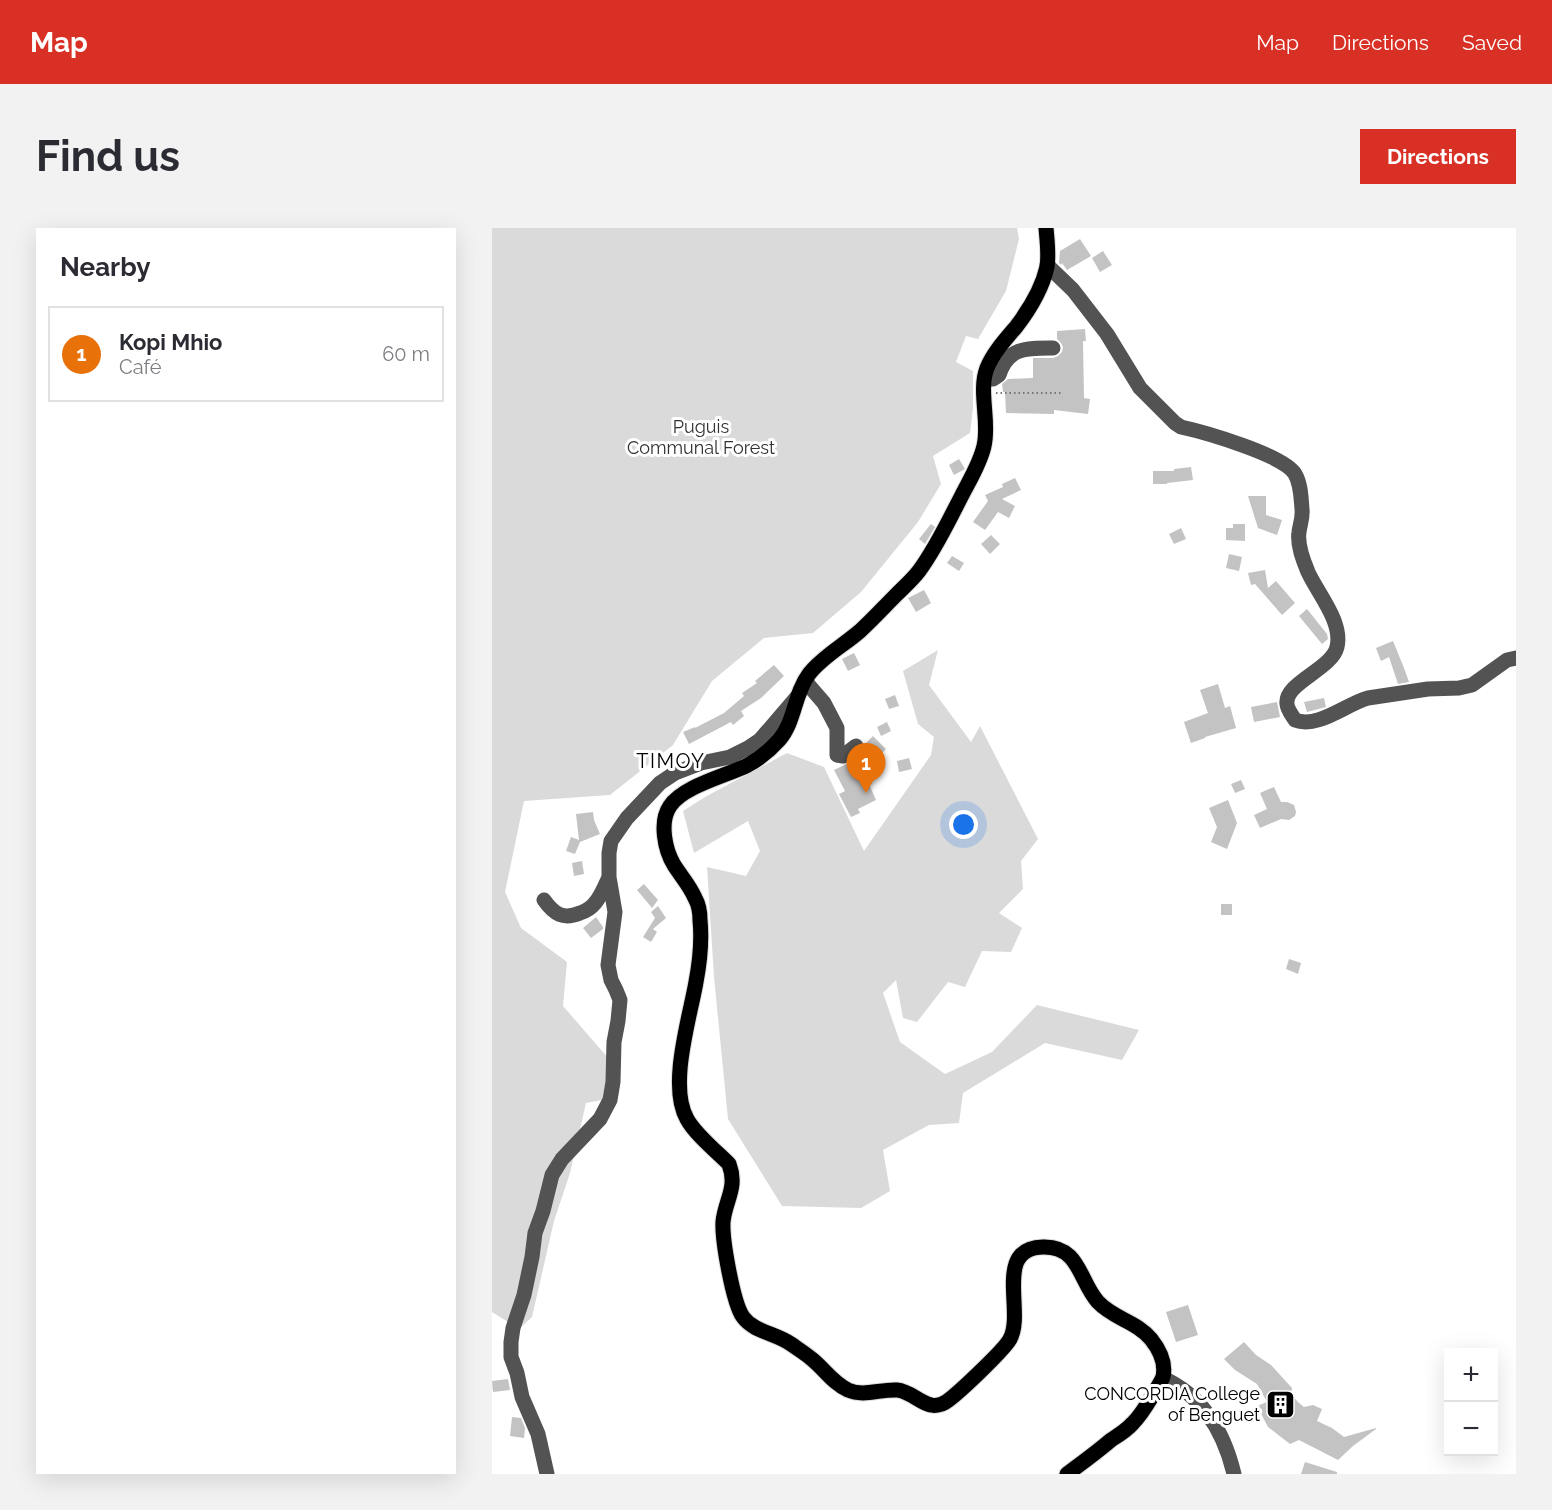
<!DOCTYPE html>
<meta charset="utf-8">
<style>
:root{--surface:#fff;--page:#f2f2f3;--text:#2b2b33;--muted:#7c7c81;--line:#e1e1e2;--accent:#d93025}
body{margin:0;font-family:Raleway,sans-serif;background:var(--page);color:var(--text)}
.controls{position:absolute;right:18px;bottom:18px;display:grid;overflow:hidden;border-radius:0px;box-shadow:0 6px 24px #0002}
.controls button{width:54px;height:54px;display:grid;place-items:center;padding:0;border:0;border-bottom:2px solid var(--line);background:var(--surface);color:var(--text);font:30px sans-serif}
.you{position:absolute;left:472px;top:597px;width:21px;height:21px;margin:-15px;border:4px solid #fff;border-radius:50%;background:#1a73e8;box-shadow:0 0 0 9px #1a73e833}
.badge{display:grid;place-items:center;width:39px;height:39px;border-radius:50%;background:var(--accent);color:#fff;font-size:20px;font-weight:700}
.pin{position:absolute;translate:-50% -50px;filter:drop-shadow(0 2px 3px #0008)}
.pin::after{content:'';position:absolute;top:32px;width:21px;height:18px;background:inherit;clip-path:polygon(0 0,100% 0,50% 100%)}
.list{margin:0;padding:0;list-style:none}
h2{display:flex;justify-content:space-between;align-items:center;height:78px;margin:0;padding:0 24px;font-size:26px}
h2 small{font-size:20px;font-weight:400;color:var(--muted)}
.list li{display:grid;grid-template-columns:39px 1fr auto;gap:18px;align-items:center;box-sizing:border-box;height:96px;margin:0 12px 12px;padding:0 12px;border:2px solid var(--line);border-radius:0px}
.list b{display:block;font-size:22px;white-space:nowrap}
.list p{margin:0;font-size:20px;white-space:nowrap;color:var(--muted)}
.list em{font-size:20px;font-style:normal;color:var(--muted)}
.map{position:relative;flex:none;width:1024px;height:1246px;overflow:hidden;border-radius:0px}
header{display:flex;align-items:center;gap:36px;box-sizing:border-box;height:84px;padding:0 30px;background:var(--accent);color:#fff}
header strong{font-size:28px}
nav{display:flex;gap:33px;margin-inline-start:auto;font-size:21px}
.intro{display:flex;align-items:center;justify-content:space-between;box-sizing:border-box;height:144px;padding:0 36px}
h1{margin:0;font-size:42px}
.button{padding:15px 27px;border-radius:0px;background:var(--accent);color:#fff;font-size:21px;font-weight:700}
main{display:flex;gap:36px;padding:0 36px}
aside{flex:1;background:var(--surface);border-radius:0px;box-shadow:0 6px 24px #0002}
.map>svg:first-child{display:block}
</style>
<header>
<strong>Map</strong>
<nav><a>Map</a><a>Directions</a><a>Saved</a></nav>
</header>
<div class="intro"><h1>Find us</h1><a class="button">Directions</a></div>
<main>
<aside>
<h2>Nearby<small></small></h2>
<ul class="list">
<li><span class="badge" style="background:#e8710a">1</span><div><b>Kopi Mhio</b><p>Café</p></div><em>60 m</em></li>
</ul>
</aside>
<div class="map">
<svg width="1024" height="1246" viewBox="0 0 1024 1246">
<rect width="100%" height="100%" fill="#fff"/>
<path fill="#dadada" d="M0,0H525L527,11L514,63L486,111L474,108L464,134L481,143V180L478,205L441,228L449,256L426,294L369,364L321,405L272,410L220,453L181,517L118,567L32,573L13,664L29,700L75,734L71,778L117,831L116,871L94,875L78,945L62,993L40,1089L27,1101L0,1084Z
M446,422L437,457L479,514L488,498L546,611L529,633L531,661L507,685L530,700L519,724L490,723L473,759L456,754L425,794L411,790L404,752L391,765L408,814L453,846L500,824L545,777L647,802L630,832L553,815L471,865L467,895L437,897L391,922L398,963L369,980L290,978L236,891L222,749L215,639L254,648L268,623L256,593L202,625L191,583L213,569L295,525L332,539L372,623L439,527L442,509L426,496L411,443Z"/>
<path fill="#c3c3c3" d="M588,11L599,28L575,42L570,35L569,37L567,35L568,23Z
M611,23L620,37L608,44L600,30Z
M593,101L594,113H591L592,170L598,171L596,186L562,182V186L514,185L513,164H511L510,156L516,151L541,150V130H561L566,128L570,124L571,119L569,115L565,111V103Z
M467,231L473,241L462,247L457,237Z
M699,239L701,252L675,255V256H661V243H682V241Z
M523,250L529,262L510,271L523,278L517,290L506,284L493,302L481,294L496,273L493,267L511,259L510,256Z
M756,268H774V287L790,292L785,307L766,300Z
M439,296L443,299L433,316L427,311Z
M741,296H753V313L734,312V300H741Z
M689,300L694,311L682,316L677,306Z
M499,307L508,316L498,326L489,316Z
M737,326L750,329L747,343L734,340Z
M460,328L472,335L467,343L455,335Z
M773,342L776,360L784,353L803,375L790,387L763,356L759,357L756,345Z
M432,362L439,375L424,384L416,370Z
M815,381L835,406L836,411L830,416L807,388Z
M901,413L912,440L917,454L906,456L897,429L889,433L884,420Z
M362,425L368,437L356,443L350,431Z
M282,437L292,448L269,470L249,483L252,488L241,497L239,494L197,516L191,504L203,499V500L232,485L252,468L250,465L265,455L263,453Z
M726,456L733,480L738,478L744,500L713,509V510L699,515L692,494L716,485L708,462Z
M403,467L407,478L397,481L393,471Z
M832,470L834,479L815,484L812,474Z
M785,474L788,489L762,494L759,479Z
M395,494L399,503L389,508L385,499Z
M381,508L394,521L380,536L372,527L378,521L373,516Z
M417,530L420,541L407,544L405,533Z
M361,533L371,554L375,552L384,572L366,581L368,585L359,589L347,566L353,563L342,542Z
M749,552L753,561L743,565L739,556Z
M782,559L789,574H795L802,577L804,584L803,588L797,592L789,591L768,600L762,587L775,581L768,565Z
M736,572L745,595L735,621L719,614L725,599L717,580Z
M101,584L102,592L108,606L88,614L83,626L74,623L79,609L87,612L84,586Z
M90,633L92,646L82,648L80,635Z
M152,656L166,672L160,680L145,662Z
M729,676H740V687H729Z
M166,678L174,690L161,701L165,704L159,714L151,709L163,690L159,684Z
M104,689L111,699V701L99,710L91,700Z
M797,731L809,735L806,746L794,741Z
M696,1077L706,1107L684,1114L674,1084Z
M752,1114L764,1127L779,1137L800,1160L799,1166L806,1174L812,1179L821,1177L830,1181L825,1193L840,1200L852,1209L884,1200V1201L861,1218L846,1232L807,1212L798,1216L776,1199L765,1178L775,1174L765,1156L743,1142L732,1131Z
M16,1151L18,1162L1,1164L0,1153Z
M20,1189L29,1190L33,1200L32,1210L18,1208Z
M813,1234L845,1244V1246H809Z"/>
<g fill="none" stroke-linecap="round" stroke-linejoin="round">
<defs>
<path id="major" d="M554,0C555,12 557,27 555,39C550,61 537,82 524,99C513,112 501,125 495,140C486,163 498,194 492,218C488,236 477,253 469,269C456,294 444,320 427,343C421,351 412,359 404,367C392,379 381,391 368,403C352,417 330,429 317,446C302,466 303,494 287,512C278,522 267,531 256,537C234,548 191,558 178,578C167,594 173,622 182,637C189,648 198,658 203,670C207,677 208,684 208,692C210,712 208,733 204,754C198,789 176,858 195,891C203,906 225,924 237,936C246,960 233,972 231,994C230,1012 241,1075 251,1089C262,1104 283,1105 299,1116C306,1121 314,1126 321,1132C333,1142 341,1155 356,1162C372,1169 388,1161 405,1162C418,1163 428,1175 439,1177C442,1178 449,1177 452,1175C462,1170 513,1121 518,1111C533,1084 501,1020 551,1019C588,1018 587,1053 606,1074C622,1091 644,1093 659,1111C667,1121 674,1135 671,1149C669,1154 665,1160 662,1165C656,1175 650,1186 641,1195C635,1202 627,1207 619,1212C605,1224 590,1235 575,1246"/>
</defs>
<use href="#major" stroke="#dbdbdb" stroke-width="17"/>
<path stroke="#757575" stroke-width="2" stroke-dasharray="1.5 3" stroke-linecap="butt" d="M504,165H569"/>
<path stroke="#535353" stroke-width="15" d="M555,37L581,62L615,106L648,160L683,195L689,199C712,204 792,227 803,246C809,256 809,270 810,281C811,290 808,296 807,304C805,317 811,332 816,344C826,366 851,394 845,419C840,441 792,455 795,476C795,481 800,487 803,492C826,501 854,476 876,470L936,461L967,460L980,457L1015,432L1024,430
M493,151H501L507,147C516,119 535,120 561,120
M313,453L332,475L345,500V527L351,528L364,518
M52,672C62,686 71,692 88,685C94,683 99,680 103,675C109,668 113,658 117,649
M671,1150C711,1168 732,1204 742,1246
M55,1246L46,1206L30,1169L25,1145L19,1129V1114L21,1100L32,1067L40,1029L43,1005L51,983L60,947L70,931L108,891L118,872L121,854L122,814L126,793L128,772L124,762L119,752L116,737L123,684L117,649V625L119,613L135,590L168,555L183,545L209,535L238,529L256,520L268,512L305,469"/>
<use href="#major" stroke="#000" stroke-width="15"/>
</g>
<defs>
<symbol id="building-square" viewBox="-11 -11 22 22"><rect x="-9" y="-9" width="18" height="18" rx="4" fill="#000" stroke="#fff"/><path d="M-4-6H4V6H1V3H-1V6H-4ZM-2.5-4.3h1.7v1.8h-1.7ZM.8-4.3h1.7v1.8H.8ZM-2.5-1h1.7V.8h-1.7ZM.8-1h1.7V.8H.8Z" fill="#fff"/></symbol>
</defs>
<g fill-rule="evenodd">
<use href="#building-square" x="772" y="1160" width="33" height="33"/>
</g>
<g text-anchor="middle" stroke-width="6" stroke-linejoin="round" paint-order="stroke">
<g font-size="18" fill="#313131" stroke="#fff">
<text x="209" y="205">Puguis<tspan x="209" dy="21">Communal Forest</tspan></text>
</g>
<g font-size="18" fill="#000" stroke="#fff" text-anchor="end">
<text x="768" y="1172">CONCORDIA College<tspan x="768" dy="21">of Benguet</tspan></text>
</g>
<g font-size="20" letter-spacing="1.5" fill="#000" stroke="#fff">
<text x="179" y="540">TIMOY</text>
</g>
</g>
</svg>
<div class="controls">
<button>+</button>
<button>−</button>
</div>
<div class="you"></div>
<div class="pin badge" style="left:374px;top:565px;background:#e8710a">1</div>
</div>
</main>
